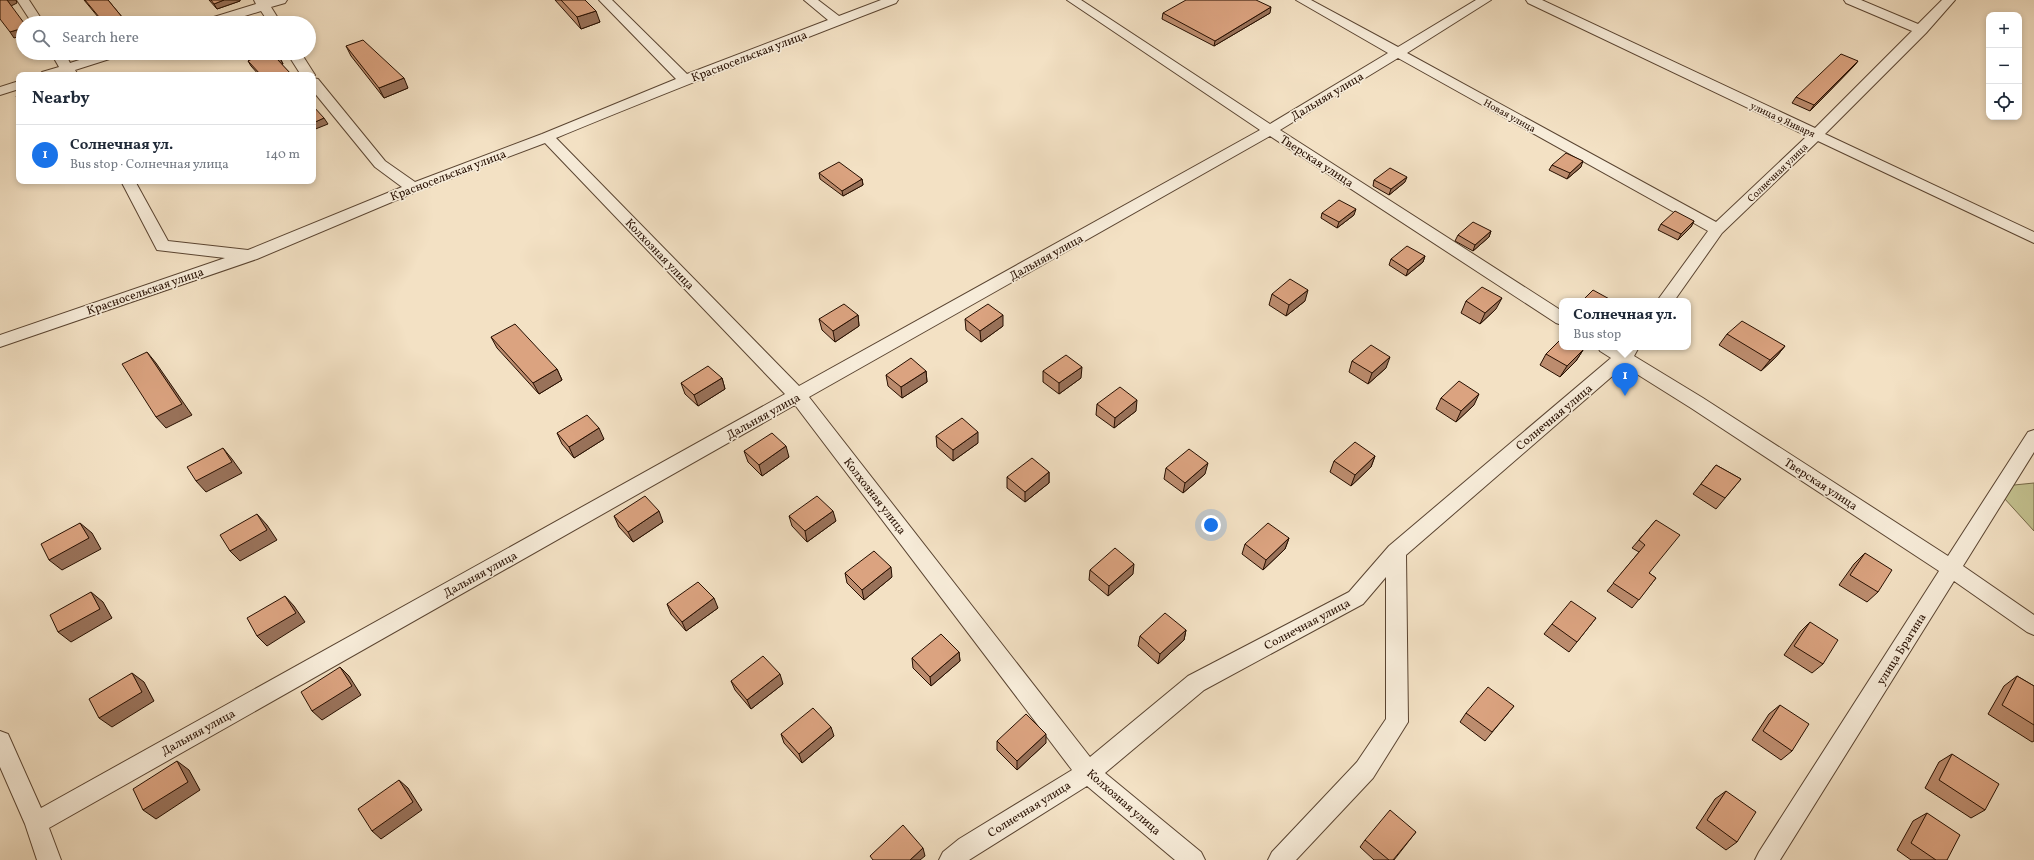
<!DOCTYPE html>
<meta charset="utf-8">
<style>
:root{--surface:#fff;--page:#f2f2f3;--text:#1f2937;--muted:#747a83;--line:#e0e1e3;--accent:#1a73e8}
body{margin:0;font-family:Vollkorn,serif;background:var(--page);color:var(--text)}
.controls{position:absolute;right:12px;top:12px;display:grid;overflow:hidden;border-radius:8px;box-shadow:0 2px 6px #0003}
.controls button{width:36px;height:36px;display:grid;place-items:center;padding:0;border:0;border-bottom:1px solid var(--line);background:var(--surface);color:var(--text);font:20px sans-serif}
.you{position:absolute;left:1211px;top:525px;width:14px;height:14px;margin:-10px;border:3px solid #fff;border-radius:50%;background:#1a73e8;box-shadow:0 0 0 6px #1a73e833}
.badge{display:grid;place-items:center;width:26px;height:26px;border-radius:50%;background:var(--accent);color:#fff;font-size:13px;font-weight:700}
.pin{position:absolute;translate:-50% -33px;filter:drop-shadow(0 1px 2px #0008)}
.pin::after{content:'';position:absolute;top:21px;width:14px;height:12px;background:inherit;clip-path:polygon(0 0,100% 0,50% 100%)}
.popup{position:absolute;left:1559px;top:298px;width:132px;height:52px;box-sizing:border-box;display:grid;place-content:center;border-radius:8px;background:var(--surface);filter:drop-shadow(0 1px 3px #0005);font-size:13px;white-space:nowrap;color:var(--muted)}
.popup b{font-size:15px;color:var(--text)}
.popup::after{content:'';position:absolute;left:50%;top:100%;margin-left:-8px;border:8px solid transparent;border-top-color:var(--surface)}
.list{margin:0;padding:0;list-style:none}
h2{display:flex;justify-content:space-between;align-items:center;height:52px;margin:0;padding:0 16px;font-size:17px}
h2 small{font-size:13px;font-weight:400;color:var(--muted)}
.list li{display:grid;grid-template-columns:26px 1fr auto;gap:12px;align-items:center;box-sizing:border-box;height:60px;padding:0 16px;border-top:1px solid var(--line)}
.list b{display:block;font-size:15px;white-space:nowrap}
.list p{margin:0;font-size:13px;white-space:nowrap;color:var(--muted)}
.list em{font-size:13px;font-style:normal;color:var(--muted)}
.icon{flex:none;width:22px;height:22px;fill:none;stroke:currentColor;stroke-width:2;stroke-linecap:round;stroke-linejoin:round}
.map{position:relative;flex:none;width:2034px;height:860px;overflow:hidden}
.search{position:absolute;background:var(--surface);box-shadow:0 2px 6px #0003;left:16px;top:16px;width:300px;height:44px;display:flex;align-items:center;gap:10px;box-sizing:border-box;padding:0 14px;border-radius:22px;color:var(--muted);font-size:15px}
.panel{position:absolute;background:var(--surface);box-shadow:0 2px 6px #0003;left:16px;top:72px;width:300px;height:112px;border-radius:8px}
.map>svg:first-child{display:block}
</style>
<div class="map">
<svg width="2034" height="860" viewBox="0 0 2034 860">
<rect width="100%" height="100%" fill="#f3e1c4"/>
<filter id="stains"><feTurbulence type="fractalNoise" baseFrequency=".005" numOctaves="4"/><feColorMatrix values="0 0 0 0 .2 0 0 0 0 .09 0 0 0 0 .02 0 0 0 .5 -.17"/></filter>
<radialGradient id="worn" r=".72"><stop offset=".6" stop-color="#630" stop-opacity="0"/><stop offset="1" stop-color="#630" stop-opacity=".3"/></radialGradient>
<path fill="#c3c18f" stroke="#756848" d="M2034,483V531L1994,487Z"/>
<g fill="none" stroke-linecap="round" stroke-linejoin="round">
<defs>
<path id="street" d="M17,0H29L44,23H32Z
M254,0H287L285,3L271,7L281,23H269L261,11L222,23H203L204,20L256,4Z
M599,0H612L687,74L828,20L804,0H818L839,16L881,0H898L896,3C783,47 669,91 556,138L799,386L1260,130L1067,0H1081L1270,124L1388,53L1296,0H1311L1398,47L1476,0H1491L1407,53L1716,222L1807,136L1528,3L1526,0H1542L1815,128L1912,31L1846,3L1844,0H1861L1918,24L1942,0H1955L1926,33L1825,134L2034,232V243L1818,141L1722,233L1674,301H1657L1708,231L1398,58L1280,130L1562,311V325L1556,323L1270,136L809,397L1090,757L1188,676L1349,592L1389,546L1611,358L1600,351L1598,347H1639L1634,356L1703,398L1948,556L2028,432L2034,430V452L1963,566L2034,615V635L2027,632L1954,581L1780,860H1755L1759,852L1939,571L1691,408L1624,366L1406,555L1408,722L1373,778L1296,860H1268L1272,852L1357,762L1386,719V577L1363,604L1204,690L1105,773L1201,852L1205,860H1175L1087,786L969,860H939L943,852L959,839L1072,770L795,405L49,828L61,860H37L25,824L0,767V731L8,734L41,808L785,394L545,143L418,191L257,259L0,347V335L225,258L157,250L121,181H135L168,241L248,250L402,187L375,167L313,91V78L318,79L385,161L415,182L542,134L676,79Z
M51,53H65L70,63L101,53H121L119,56L75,70L78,75H40L42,72L59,67Z
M287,53H301L315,75L313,77V75H301Z
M19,81V89L0,95V87Z"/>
</defs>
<use href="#street" stroke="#5a4431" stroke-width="2"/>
<use href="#street" fill="#f7ecd9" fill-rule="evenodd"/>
</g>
<path fill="#bc8c6e" stroke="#270f00" d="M84,0H109H108L127,23H103Z
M209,0H240V1L217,9Z
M555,0H585L600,22L581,29Z
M1163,13H1270L1214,46L1162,19Z
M346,46L408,88L384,98L351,56Z
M243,53H274L280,58L283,64H281L292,75H259L251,66L248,61L250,60Z
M1858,61L1854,66L1810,111L1792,103L1796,97Z
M1552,165L1581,167L1567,179L1549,170Z
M819,173L862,179L863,185L843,196L820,179Z
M1374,180L1405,182L1389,195L1373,186Z
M1322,213L1354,215L1337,228L1321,218Z
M1694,221L1691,227L1678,240L1658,230L1661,224Z
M1491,231L1489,237L1473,251L1455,241L1458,235Z
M1425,256L1423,262L1406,276L1389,265L1391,259Z
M1272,294L1305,301L1286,316L1269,305Z
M1466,301L1496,309L1480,324L1461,313Z
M858,315L859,326L835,342L822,330L819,319Z
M965,319L1003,326L981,342L966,330Z
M1727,334L1785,346L1776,357L1761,371L1719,345Z
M491,337L557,369L562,380L539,394L497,348Z
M1583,350L1576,361L1560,377L1540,365L1546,354Z
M1352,361L1386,368L1368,384L1349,372Z
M926,371L927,382L902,398L888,386L886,375Z
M1043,371L1081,378L1059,394L1043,382Z
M722,378L725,389L698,406L685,394L681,383Z
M1441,398L1474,405L1456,422L1436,409Z
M1097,404L1136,411L1114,428L1096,415Z
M557,433L604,439L574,458L562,444Z
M936,436L978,443L953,461L937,447Z
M744,451L789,457L762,476L748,462Z
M1375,456L1371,467L1351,486L1330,472L1334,461Z
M1716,465L1741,479L1716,509L1693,494Z
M1166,468L1205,474L1183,493L1164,479Z
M1049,472V483L1025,502L1007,488V477Z
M614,516L663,522L633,542L619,527Z
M789,516L836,521L807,542L792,526Z
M1656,520L1649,573L1656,578L1632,608L1607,591L1639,552L1632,548Z
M1289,538L1285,549L1263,570L1242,554L1245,544Z
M1865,553L1878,592L1867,602L1839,585L1854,564Z
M1090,570L1133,574L1108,596L1089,580Z
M845,573L892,577L864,600L847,583Z
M667,604L718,608L686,631L671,614Z
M1596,618L1569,652L1544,634L1552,624Z
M1810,622L1823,664L1812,673L1784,655L1800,632Z
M1186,630L1184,640L1158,664L1138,646L1140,636Z
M959,652L960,661L931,686L913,668L912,658Z
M2017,676L2034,686V741L2032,742L1988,714L2004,686Z
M731,681L783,684L751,709L735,690Z
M1780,705L1792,751L1781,760L1752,740L1769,714Z
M1514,706L1485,741L1460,722L1466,713Z
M781,734L834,736L802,763L784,743Z
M997,741L1046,743L1017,770L997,750Z
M1952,754L1985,810L1971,818L1925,788L1939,762Z
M1726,791L1737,842L1726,850L1696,828L1715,799Z
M1927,813L1947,860H1911L1897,850L1913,821Z
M1416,832L1394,860H1374L1360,847L1365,840Z"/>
<path fill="#99725a" stroke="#270f00" d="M7,0H16L17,3L11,6Z
M224,0H240V1L217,9L214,4Z
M1271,7L1270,13L1214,46L1215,41Z
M596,11L600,22L581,29L577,17Z
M23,28V35L14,38L10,32Z
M280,58L283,64L280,65L277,59Z
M1858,61L1854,66L1810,111L1814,105Z
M404,78L408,88L384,98L379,88Z
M324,118L328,124L313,130V123Z
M1583,161L1581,167L1567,179L1570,173Z
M1407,177L1405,182L1389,195L1391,189Z
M862,179L863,185L843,196L842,191Z
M1356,209L1354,215L1337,228L1339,222Z
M1694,221L1691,227L1678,240L1681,234Z
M1491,231L1489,237L1473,251L1475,245Z
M1425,256L1423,262L1406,276L1408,270Z
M1308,290L1305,301L1286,316L1289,305Z
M1502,298L1496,309L1480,324L1485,313Z
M858,315L859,326L835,342L833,331Z
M1003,315V326L981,342L980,331Z
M1785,346L1776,357L1761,371L1770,360Z
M1583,350L1576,361L1560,377L1567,366Z
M147,352L156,363L192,415L166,428L156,417Z
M1390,357L1386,368L1368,384L1372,373Z
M1082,367L1081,378L1059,394V383Z
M557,369L562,380L539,394L533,383Z
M926,371L927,382L902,398L901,387Z
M722,378L725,389L698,406L694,395Z
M1479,394L1474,405L1456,422L1461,411Z
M1137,400L1136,411L1114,428L1115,418Z
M599,428L604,439L574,458L569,447Z
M978,432V443L953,461V450Z
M786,446L789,457L762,476L759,465Z
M223,448L232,459L242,473L206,492L196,481Z
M1375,456L1371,467L1351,486L1355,475Z
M1208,463L1205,474L1183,493L1185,483Z
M1049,472V483L1025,502V492Z
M659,511L663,522L633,542L628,532Z
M833,511L836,521L807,542L805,531Z
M257,514L267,525L277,540L240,561L230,551Z
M80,523L92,533L101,549L62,570L49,560Z
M1289,538L1285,549L1263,570L1266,560Z
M1134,564L1133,574L1108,596L1109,586Z
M891,567L892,577L864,600L862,590Z
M91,592L103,602L112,618L71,642L58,632Z
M285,596L294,606L305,622L267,646L257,636Z
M714,598L718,608L686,631L682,622Z
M1186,630L1184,640L1158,664L1160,654Z
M959,652L960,661L931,686L930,677Z
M340,667L349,676L361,695L322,720L312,711Z
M132,673L144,682L154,701L112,727L99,718Z
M780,674L783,684L751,709L747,700Z
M831,727L834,736L802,763L799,754Z
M1046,734V743L1017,770V761Z
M177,761L189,770L200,790L156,819L143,810Z
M399,780L408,788L422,810L381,839L372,831Z
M923,848L925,856L920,860H910Z"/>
<path fill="#dba380" stroke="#270f00" d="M0,0H7L24,23H23V28L10,32L0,19Z
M85,0H108L127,23H104Z
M211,0H224L214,4Z
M561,0H585L596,11L577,17Z
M1186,0H1256L1271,7L1215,41L1163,13Z
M363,40L404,78L379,88L346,46Z
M246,53H274L280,58L277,59L292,75H261L248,61L252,59Z
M1841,54L1858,61L1814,105L1796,97Z
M19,95V101L16,96Z
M313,106L324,118L313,123Z
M1566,153L1583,161L1570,173L1552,165Z
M839,162L862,179L842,191L819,173Z
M1390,168L1407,177L1391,189L1374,180Z
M1339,200L1356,209L1339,222L1322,213Z
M1675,211L1694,221L1681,234L1661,224Z
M1473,222L1491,231L1475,245L1458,235Z
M1407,246L1425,256L1408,270L1391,259Z
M1290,279L1308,290L1289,305L1272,294Z
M1482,287L1502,298L1485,313L1466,301Z
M1593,290L1613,301H1582Z
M844,304L858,315L833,331L819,319Z
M988,304L1003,315L980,331L965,319Z
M1742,321L1785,346L1770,360L1727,334Z
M515,324L557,369L533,383L491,337Z
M1562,338V347H1578L1583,350L1567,366L1546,354Z
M1371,345L1390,357L1372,373L1352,361Z
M147,352L182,404L156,417L122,364Z
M1066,355L1082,367L1059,383L1043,371Z
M911,358L926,371L901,387L886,375Z
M708,366L722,378L694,395L681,383Z
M1459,381L1479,394L1461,411L1441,398Z
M1120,387L1137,400L1115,418L1097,404Z
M587,415L599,428L569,447L557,433Z
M962,418L978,432L953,450L936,436Z
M772,433L786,446L759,465L744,451Z
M1355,442L1375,456L1355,475L1334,461Z
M223,448L232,462L196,481L187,467Z
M1189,449L1208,463L1185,483L1166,468Z
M1032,458L1049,472L1025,492L1007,477Z
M1716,465L1741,479L1725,498L1701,484Z
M645,496L659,511L628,532L614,516Z
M817,496L833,511L805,531L789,516Z
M257,514L267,530L230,551L220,535Z
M1656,520L1680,535L1649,573L1656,578L1639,600L1613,583L1645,545L1639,540Z
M80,523L89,538L49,560L41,544Z
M1268,523L1289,538L1266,560L1245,544Z
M1115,548L1134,564L1109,586L1090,570Z
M874,551L891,567L862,590L845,573Z
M1865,553L1892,570L1878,592L1850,575Z
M698,582L714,598L682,622L667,604Z
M91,592L100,609L58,632L50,615Z
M285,596L296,613L257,636L247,618Z
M1571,601L1596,618L1577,642L1552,624Z
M1165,613L1186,630L1160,654L1140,636Z
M1810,622L1838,640L1823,664L1794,646Z
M941,634L959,652L930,677L912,658Z
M763,656L780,674L747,700L731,681Z
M340,667L352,686L312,711L301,692Z
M132,673L142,692L99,718L89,699Z
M2017,676L2034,686V725L2002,705Z
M1488,687L1514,706L1492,732L1466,713Z
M1780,705L1809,724L1792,751L1763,731Z
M813,708L831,727L799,754L781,734Z
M1026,714L1046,734L1017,761L997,741Z
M1952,754L1999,784L1985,810L1939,780Z
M177,761L188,782L143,810L133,789Z
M399,780L413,802L372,831L358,809Z
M1726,791L1756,812L1737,842L1707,820Z
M1390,810L1416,832L1393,860H1389L1365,840Z
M1927,813L1960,835L1947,860H1936L1911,843Z
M903,825L923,848L910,860H873L870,856Z"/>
<g text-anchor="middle" stroke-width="3.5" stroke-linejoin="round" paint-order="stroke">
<g font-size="10" fill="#270f00" stroke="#f7ecd9">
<text transform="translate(1510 115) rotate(29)" y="4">Новая улица</text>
<text transform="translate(1783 119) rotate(25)" y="4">улица 9 Января</text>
<text transform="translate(1777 172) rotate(-44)" y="4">Солнечная улица</text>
</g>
<g font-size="12" fill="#270f00" stroke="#f7ecd9">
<text transform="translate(749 56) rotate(-21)" y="4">Красносельская улица</text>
<text transform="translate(1327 96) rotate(-31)" y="4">Дальняя улица</text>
<text transform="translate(1317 161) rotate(33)" y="4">Тверская улица</text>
<text transform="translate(448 175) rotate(-21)" y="4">Красносельская улица</text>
<text transform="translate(660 254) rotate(46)" y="4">Колхозная улица</text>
<text transform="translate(1046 257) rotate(-29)" y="4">Дальняя улица</text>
<text transform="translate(145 291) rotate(-19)" y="4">Красносельская улица</text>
<text transform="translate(763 416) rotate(-29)" y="4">Дальняя улица</text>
<text transform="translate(1554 417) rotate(-40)" y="4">Солнечная улица</text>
<text transform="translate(1821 484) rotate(33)" y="4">Тверская улица</text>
<text transform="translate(875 496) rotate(52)" y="4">Колхозная улица</text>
<text transform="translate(480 574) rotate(-29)" y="4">Дальняя улица</text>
<text transform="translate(1307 624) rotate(-28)" y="4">Солнечная улица</text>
<text transform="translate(1901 649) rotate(-58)" y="4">улица Брагина</text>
<text transform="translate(198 732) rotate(-29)" y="4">Дальняя улица</text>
<text transform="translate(1124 802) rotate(41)" y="4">Колхозная улица</text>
<text transform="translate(1029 809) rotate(-32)" y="4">Солнечная улица</text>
</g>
</g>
<rect width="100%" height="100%" filter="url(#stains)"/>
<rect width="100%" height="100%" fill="url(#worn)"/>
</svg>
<div class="controls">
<button>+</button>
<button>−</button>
<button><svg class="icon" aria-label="locate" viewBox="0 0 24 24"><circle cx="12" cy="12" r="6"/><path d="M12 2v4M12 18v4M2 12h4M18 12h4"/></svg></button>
</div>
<div class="you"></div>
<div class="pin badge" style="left:1625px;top:396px">1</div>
<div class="popup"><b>Солнечная ул.</b>Bus stop</div>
<div class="search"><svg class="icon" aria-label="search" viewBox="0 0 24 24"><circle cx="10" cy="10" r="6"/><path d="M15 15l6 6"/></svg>Search here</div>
<section class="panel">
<h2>Nearby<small></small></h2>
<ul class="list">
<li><span class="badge">1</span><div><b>Солнечная ул.</b><p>Bus stop · Солнечная улица</p></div><em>140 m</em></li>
</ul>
</section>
</div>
